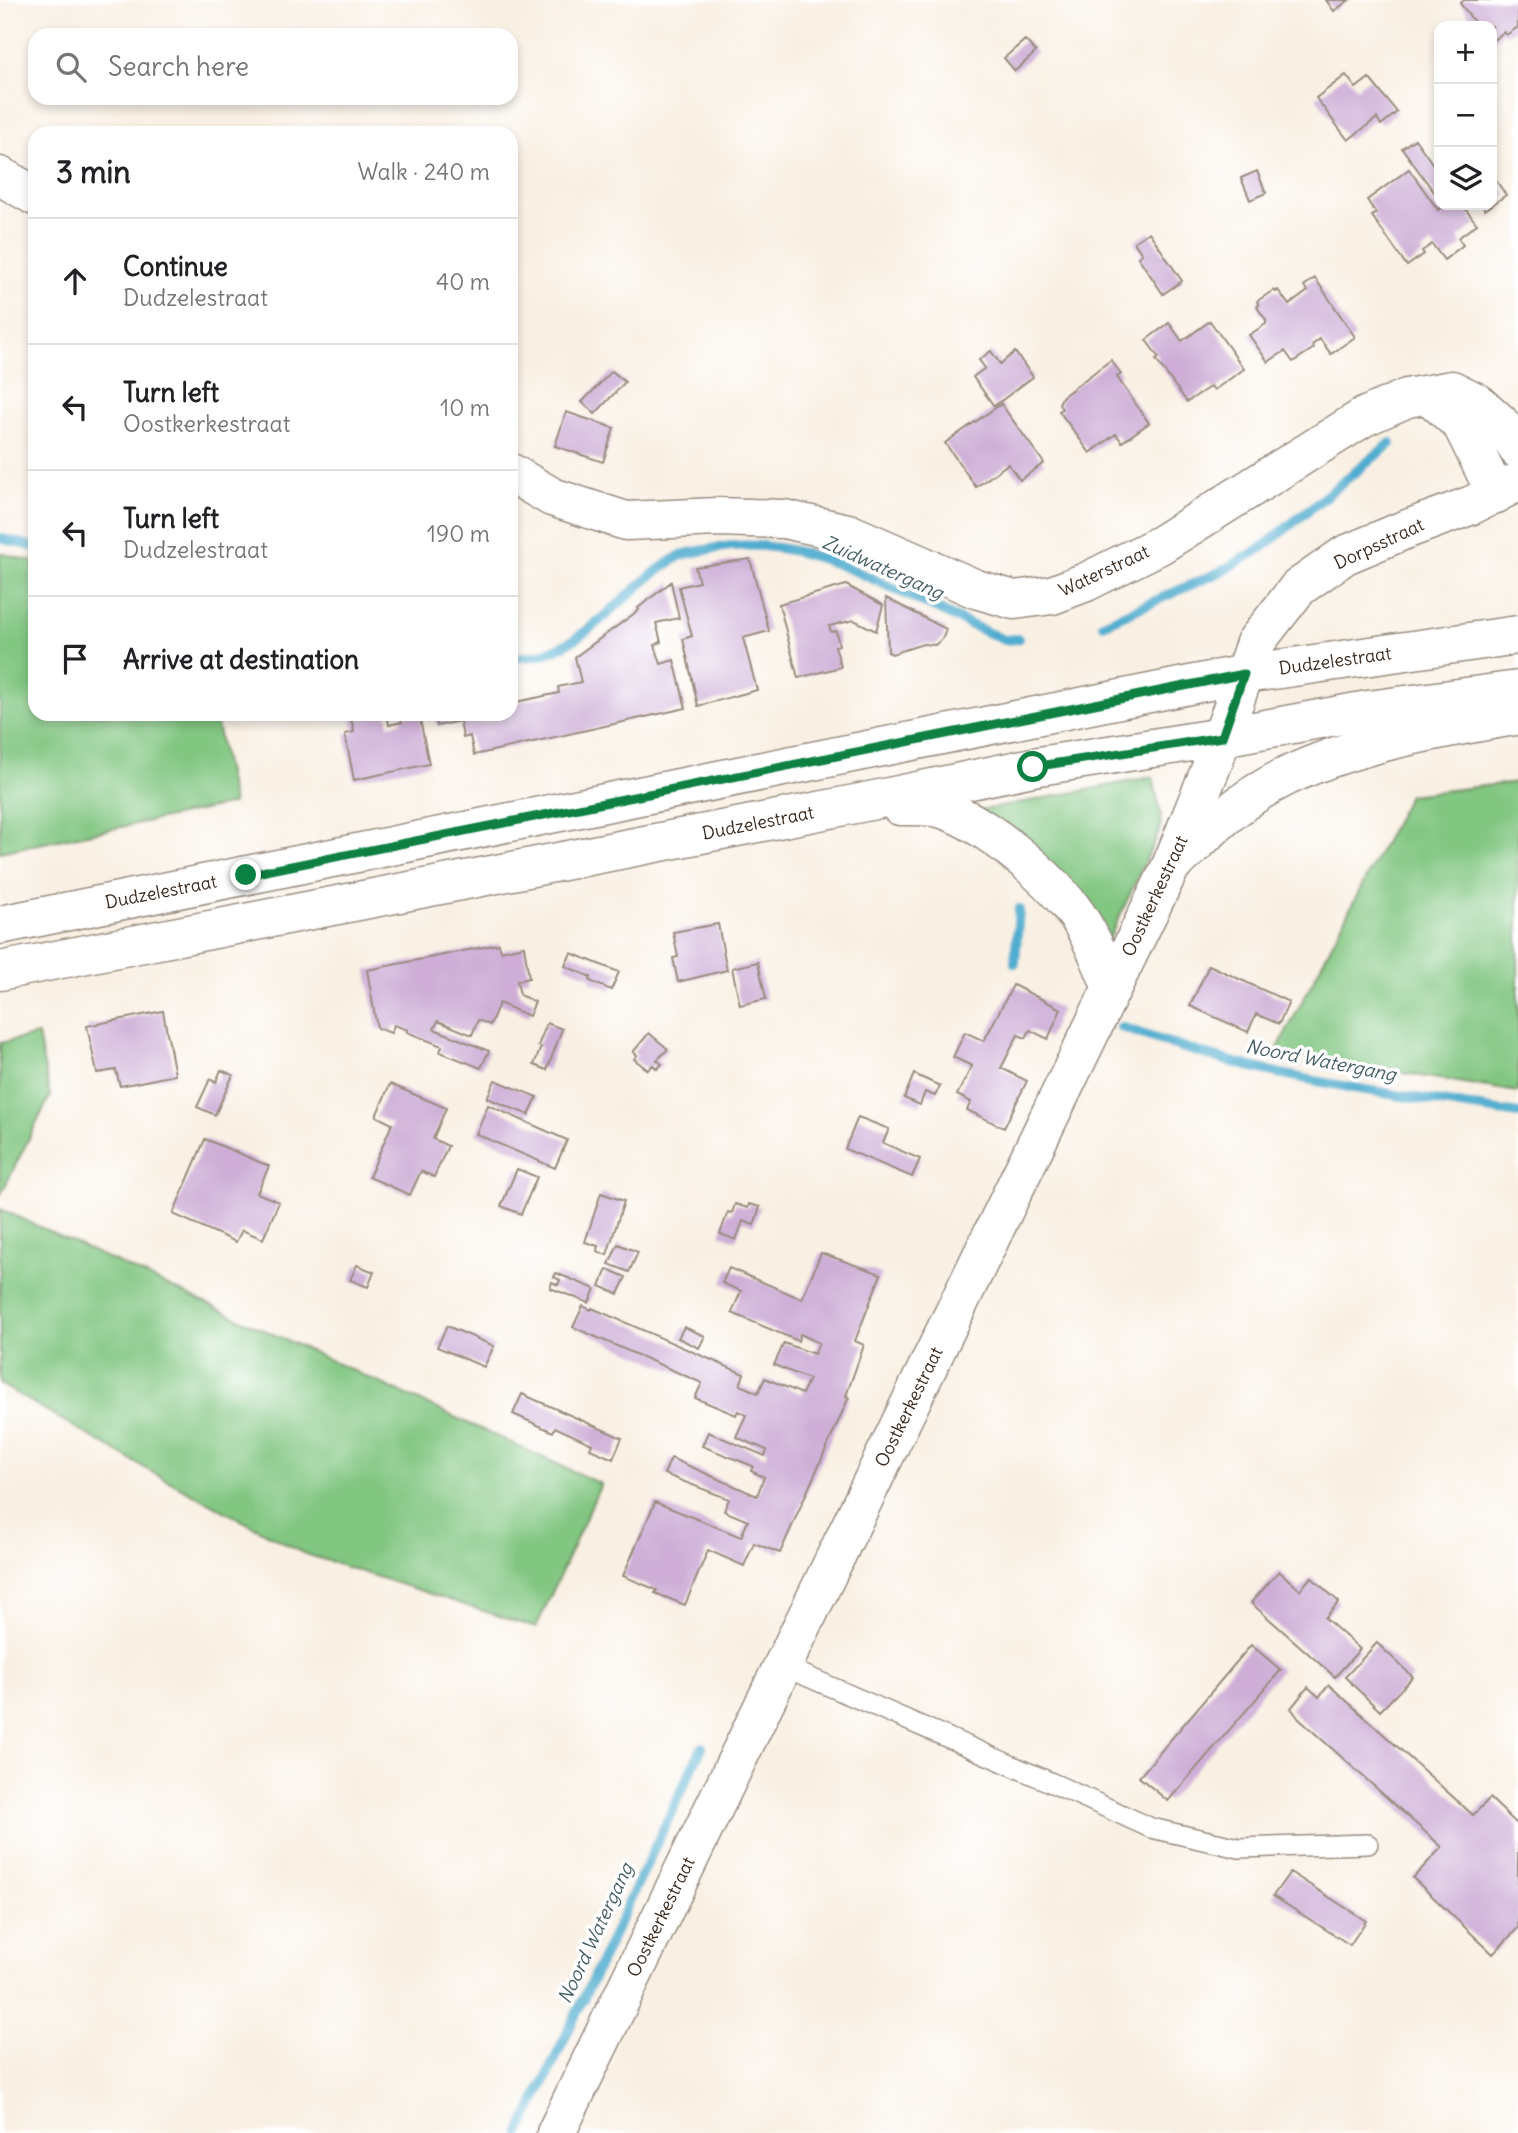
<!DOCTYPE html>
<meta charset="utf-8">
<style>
:root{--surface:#fff;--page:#f6f6f6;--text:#202124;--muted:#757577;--line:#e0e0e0}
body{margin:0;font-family:Delius,sans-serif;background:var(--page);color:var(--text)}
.controls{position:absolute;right:21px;top:21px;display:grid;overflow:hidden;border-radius:14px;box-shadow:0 4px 10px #0003}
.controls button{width:63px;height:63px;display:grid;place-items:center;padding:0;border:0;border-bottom:2px solid var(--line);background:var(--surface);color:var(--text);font:35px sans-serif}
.stop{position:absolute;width:21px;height:21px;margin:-16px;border:5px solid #0b8043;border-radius:50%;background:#fff}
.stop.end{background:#0b8043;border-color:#fff;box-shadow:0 2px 7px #0008}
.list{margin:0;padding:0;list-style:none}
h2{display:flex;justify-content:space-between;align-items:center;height:91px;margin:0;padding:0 28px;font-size:30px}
h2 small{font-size:23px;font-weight:400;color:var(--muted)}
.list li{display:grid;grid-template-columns:46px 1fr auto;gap:21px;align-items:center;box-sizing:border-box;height:126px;padding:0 28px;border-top:2px solid var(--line)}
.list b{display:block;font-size:26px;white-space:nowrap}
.list p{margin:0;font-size:23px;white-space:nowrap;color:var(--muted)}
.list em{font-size:23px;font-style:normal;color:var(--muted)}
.icon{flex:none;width:38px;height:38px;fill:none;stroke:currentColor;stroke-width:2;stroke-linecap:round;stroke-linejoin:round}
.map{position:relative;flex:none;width:1518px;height:2133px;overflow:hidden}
.search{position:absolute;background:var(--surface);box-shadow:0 4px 10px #0003;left:28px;top:28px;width:490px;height:77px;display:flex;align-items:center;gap:18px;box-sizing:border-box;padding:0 24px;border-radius:21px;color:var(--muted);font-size:26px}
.panel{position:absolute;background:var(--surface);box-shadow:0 4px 10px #0003;left:28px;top:126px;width:490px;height:595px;border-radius:21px}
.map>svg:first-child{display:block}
</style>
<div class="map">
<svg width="1518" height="2133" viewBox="0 0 1518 2133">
<rect width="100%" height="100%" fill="#fff"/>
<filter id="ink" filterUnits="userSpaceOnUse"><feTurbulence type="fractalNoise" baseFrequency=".0143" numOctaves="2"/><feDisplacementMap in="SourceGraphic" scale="14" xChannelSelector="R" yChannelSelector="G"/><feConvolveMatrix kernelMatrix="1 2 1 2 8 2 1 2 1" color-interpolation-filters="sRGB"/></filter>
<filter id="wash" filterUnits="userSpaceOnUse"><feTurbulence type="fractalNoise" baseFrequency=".00686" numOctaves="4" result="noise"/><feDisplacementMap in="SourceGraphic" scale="28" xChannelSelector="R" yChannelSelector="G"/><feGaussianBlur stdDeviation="1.57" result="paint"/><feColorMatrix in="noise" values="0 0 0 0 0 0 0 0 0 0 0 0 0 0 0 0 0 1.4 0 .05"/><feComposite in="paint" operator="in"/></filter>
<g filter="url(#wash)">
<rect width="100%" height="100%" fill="#f9f0e3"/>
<path fill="#81c681" stroke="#5e7850" stroke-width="2" d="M0,553L35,562V714H215L233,804L0,852Z
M1153,777L1161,816L1160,830L1100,958L957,815Z
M1518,782V1092L1276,1052L1409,795Z
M38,1035L50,1096L0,1196V1043Z
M0,1209L601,1484L536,1628L303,1553L157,1475L0,1384Z"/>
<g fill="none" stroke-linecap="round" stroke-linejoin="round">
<path stroke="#51adcf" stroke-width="10" d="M0,538L35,547
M1103,624L1222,571L1263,547L1391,443
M511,657C580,663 625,585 680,556C689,552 701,551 711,549C780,535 842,564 903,593C937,609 971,625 1004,640L1018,639
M1015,963L1019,909
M1121,1027C1167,1043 1213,1058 1260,1069C1345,1089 1432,1100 1518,1114
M520,2133L702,1747"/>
</g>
<g id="blocks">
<path fill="#ceaed7" d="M1326,0H1349L1334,11Z
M1465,0H1518V27L1506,35L1504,32L1492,41V26H1477L1460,3Z
M1025,40L1036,52L1015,71L1004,58Z
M1346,75L1356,88L1369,78L1397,112L1381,125L1377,118L1348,140L1316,98Z
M1415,139L1439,173V199L1402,148Z
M1409,169L1438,210L1445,205H1462L1477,224L1458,238L1463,245L1444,260L1432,244L1422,251L1424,254L1407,266L1372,216L1376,213L1367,200Z
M1257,171L1266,193L1250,200L1241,178Z
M1495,179L1506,195L1485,210L1482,205H1492V182Z
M1149,232L1182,281L1163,294L1138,257L1142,254L1134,242Z
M1315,278L1355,337L1331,354L1320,339L1312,345L1314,348L1293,362L1285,351L1268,362L1249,335L1266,324V320L1257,307L1259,305L1257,301L1274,290L1276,292L1278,290L1289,305L1308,291L1304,286Z
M1210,321L1244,369L1214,390L1211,386L1187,402L1156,360L1159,358L1146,340L1169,323L1182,341Z
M991,351L1000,364L1015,352L1033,377L994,406L973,377L985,368L979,360Z
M1111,360L1121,374L1117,377L1149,423L1122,442L1116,434L1090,453L1059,411L1062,409L1059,404L1062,397Z
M612,371L625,382L595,414L582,402Z
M1001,404L1044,463L1020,480L1008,464L976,487L945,443Z
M566,412L614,428L603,462L555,446Z
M750,559L769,631L743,638L757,690L698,706L683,639L692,636L679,587L699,582L695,567Z
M671,582L679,618L656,623L661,642L655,645L661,664L674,660L686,708L474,755L470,736L463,738L460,721L437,726L434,714H511V686L516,702L559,693L558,687L581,682L575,657L639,610L638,608Z
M846,585L883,605L876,631L854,620L829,626L831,632L836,631L839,645L835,646L841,667L798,678L779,604Z
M886,598L946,629L943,638L935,645L923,644L892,654L888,652Z
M370,714H387L389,725L402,722L400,716L419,714L429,764L354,780L345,734L354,732L351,718Z
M718,924L727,970L678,982L673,958L678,957L673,932Z
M499,944L501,951L524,946L529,978L517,981L520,995L535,1002L529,1016L499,1003L490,1025L478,1020L472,1035L438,1021L434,1029L489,1051L481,1068L440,1052L442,1046L407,1032L408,1030L394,1025L391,1033L377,1028L367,970Z
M571,953L619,972L611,990L590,981L591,977L565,966Z
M758,962L766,999L740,1005L732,968Z
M1209,965L1289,1002L1279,1024L1256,1014L1248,1032L1190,1006Z
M1013,985L1061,1009L1048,1039L1030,1030L1026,1038L1018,1035L1001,1068L1027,1081L1004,1128L967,1110L971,1102L957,1095L972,1066L953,1057L965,1032L984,1041Z
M163,1011L175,1075L120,1086L116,1070L97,1073L87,1026Z
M547,1023L562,1029L547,1070L534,1065L541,1047L538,1046Z
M649,1033L668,1049L657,1060L662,1064L657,1069L653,1065L648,1070L634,1059L637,1055L633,1052Z
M221,1070L233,1075L215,1115L197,1107L210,1079L216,1082Z
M914,1074L940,1086L935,1096L925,1092L920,1105L904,1098Z
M495,1080L537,1097L529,1115L487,1098Z
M390,1084L446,1108L433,1139L448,1146L434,1177L421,1171L410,1195L369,1177L392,1124L376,1116Z
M488,1105L567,1140L555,1168L476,1134Z
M858,1117L889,1129L883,1143L920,1159L912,1177L845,1149Z
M205,1139L269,1166L257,1193L279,1202L263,1239L242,1230L236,1242L173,1214Z
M517,1169L537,1177L521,1214L501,1206Z
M601,1193L624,1201L607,1255L597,1251L598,1246L585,1242Z
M735,1204L748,1208L749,1204L760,1207L754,1225L743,1221L736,1240L720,1234L728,1212L732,1213Z
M618,1244L638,1252L629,1272L609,1264Z
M821,1253L881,1274L855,1341L864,1345L846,1396L849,1397L780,1553L754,1543L744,1566L708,1550L685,1605L655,1593L657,1590L623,1576L655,1502L741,1537L748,1521L724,1511L729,1499L664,1474L671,1458L757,1496L764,1477L751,1471L753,1466L702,1446L708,1432L765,1456L767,1450L736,1437L746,1415L738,1411L736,1415L695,1398L702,1383L573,1327L583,1306L591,1310L592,1308L744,1374L740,1385L758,1393L765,1378L802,1394L809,1379L774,1365L784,1343L814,1354L819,1343L800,1334L798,1341L732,1313L741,1291L722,1283L729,1268L802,1299Z
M357,1265L374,1272L368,1287L350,1280Z
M607,1269L626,1277L618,1294L600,1286Z
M556,1273L595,1289L589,1303L550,1288L552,1282L558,1285L560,1280L554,1277Z
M447,1326L494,1346L484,1367L437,1347Z
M684,1327L705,1336L699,1348L678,1338Z
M522,1394L622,1438L613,1459L590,1449L592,1444L555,1427L553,1432L513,1414Z
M1279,1571L1300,1590L1311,1577L1339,1602L1325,1618L1360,1649L1335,1677L1251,1603Z
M1377,1643L1413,1677L1380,1711L1345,1677Z
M1251,1645L1281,1670L1168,1801L1139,1777Z
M1329,1685L1473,1815L1490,1798L1518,1825V1928L1493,1954L1413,1878L1442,1847L1299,1719L1291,1708L1308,1687L1319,1697Z
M1290,1872L1366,1921L1350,1945L1273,1896Z"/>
</g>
</g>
<g filter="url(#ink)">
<use href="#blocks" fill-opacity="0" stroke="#9a8d80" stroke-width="2"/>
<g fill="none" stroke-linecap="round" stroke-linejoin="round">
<defs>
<path id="lane" d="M783,1666L1059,1786L1151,1828L1239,1848L1368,1844"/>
<path id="street" d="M0,176L35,196
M1429,395L1462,425L1496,494
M511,473L552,497L626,521L718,517L784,519L848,533L976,589L1014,600L1052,595L1086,582L1160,545L1364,417L1407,398L1452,390L1478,403L1499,422L1518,449"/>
<path id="secondary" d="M900,806C914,806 931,805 943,809C985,823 1044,873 1071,907C1089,930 1101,961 1112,988
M1178,860C1203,837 1231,808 1260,791C1330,747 1433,730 1514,716
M0,925L1244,674L1518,635
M0,971L860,803L1033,767L1222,737L1368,710L1518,690
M556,2133L1171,866L1213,763L1255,643L1298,588L1345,555L1402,531L1472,505L1518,482"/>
</defs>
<use href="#lane" stroke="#9a8d80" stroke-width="22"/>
<use href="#street" stroke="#9a8d80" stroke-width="41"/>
<use href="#secondary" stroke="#9a8d80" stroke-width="41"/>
<use href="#lane" stroke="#fff" stroke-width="19"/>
<use href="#street" stroke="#fff" stroke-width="38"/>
<use href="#secondary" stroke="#fff" stroke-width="38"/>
</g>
</g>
<g fill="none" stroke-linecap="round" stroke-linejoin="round" filter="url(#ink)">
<path stroke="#0b8043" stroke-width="9" d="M246,875L1244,674L1222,737L1033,767"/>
</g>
<g text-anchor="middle" stroke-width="7" stroke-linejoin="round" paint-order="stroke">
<g font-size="18" fill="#3b2a1e" stroke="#fff">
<text transform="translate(1379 544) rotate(-25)" y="6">Dorpsstraat</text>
<text transform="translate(1104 571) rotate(-25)" y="6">Waterstraat</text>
<text transform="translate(1335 661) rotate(-8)" y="6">Dudzelestraat</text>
<text transform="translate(758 823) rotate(-11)" y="6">Dudzelestraat</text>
<text transform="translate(161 892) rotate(-11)" y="6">Dudzelestraat</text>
<text transform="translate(1155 896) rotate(-65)" y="6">Oostkerkestraat</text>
<text transform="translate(909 1407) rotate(-64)" y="6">Oostkerkestraat</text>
<text transform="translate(661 1917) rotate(-64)" y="6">Oostkerkestraat</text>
</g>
<g font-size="19" font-style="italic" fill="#445e65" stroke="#fff">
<text transform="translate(883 567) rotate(24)" y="7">Zuidwatergang</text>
<text transform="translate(1321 1060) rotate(11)" y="7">Noord Watergang</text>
<text transform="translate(595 1933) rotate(-65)" y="7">Noord Watergang</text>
</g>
</g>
</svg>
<div class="controls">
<button>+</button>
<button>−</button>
<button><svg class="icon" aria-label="layers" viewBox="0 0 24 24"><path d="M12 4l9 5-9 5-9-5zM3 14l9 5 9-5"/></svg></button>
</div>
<div class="stop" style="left:1033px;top:767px"></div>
<div class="stop end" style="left:246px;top:875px"></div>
<div class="search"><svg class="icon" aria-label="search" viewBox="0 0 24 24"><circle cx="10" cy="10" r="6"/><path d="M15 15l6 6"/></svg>Search here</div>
<section class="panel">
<h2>3 min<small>Walk · 240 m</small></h2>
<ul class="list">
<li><svg class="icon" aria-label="ahead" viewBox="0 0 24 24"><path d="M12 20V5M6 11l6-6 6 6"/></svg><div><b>Continue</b><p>Dudzelestraat</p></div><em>40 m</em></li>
<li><svg class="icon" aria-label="left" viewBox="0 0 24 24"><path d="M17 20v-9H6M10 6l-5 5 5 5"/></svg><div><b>Turn left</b><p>Oostkerkestraat</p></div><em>10 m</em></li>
<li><svg class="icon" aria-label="left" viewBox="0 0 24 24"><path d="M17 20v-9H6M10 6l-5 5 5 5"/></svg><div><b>Turn left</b><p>Dudzelestraat</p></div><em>190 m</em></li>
<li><svg class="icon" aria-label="arrive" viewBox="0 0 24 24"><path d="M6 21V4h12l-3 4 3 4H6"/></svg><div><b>Arrive at destination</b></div></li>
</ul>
</section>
</div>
